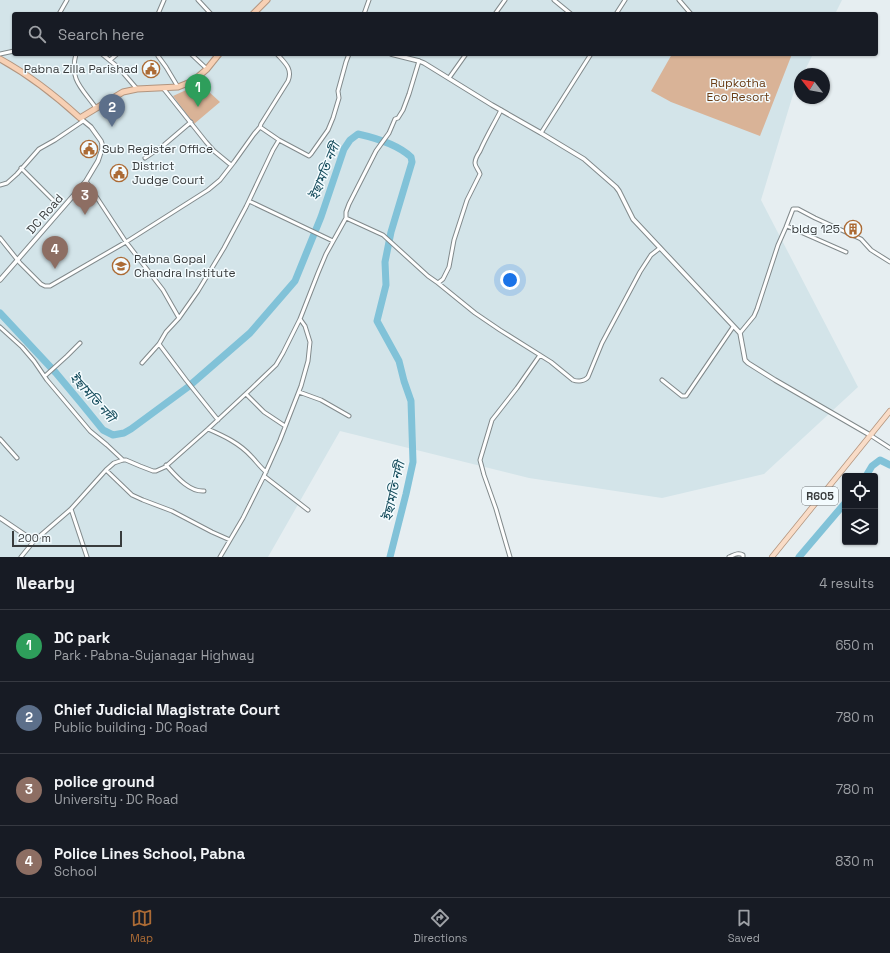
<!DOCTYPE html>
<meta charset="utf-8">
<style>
:root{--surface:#171b24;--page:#20242c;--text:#f1f3f6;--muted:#9ea1a6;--line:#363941;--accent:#ac6b35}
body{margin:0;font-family:"Space Grotesk","Noto Sans Bengali",sans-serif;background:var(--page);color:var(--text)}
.controls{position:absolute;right:12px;bottom:12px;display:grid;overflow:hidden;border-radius:4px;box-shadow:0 1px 3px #0004}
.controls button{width:36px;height:36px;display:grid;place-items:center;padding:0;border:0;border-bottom:1px solid var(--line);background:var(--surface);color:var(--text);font:20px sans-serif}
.compass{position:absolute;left:794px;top:68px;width:36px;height:36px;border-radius:50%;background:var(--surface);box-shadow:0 1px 3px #0004;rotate:301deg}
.scale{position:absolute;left:12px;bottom:10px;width:110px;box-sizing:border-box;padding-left:4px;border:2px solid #393c3d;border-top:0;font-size:11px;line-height:14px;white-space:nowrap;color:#393c3d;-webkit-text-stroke:3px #f3fbfe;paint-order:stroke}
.you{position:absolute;left:510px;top:280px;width:14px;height:14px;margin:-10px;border:3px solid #fff;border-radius:50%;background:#1a73e8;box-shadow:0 0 0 6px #1a73e833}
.badge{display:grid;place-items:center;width:26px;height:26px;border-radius:50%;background:var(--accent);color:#fff;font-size:13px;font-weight:700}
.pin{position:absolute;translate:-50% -33px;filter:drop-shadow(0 1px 2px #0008)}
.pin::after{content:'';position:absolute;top:21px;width:14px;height:12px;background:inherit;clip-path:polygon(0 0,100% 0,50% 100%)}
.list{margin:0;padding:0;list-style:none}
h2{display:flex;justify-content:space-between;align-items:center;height:52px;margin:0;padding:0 16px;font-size:17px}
h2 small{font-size:13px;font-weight:400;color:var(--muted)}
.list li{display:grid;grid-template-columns:26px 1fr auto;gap:12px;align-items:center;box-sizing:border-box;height:72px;padding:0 16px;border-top:1px solid var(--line)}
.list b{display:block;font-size:15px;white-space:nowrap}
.list p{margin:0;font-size:13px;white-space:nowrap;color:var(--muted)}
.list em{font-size:13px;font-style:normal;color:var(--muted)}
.icon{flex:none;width:22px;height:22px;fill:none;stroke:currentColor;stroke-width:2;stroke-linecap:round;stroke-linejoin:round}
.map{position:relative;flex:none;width:890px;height:557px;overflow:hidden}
.search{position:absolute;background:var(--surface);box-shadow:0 1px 3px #0004;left:12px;right:12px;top:12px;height:44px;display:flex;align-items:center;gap:10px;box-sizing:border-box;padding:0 14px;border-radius:4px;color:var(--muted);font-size:15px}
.sheet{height:340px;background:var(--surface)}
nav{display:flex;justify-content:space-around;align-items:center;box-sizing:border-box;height:56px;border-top:1px solid var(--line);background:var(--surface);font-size:11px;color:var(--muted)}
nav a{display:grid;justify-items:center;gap:2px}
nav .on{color:var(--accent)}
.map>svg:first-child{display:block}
</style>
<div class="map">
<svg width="890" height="557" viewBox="0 0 890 557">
<rect width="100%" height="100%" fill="#e6eef1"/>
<path fill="#d3e4e9" d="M0,0H842L835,14H14V54H813L803,74H800V79L795,88L761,200L858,387L764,474L662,498L529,478L340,431L268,557H0Z"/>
<path fill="#d9b397" d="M672,54H792L760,136L671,102L651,91Z
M195,86L208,91L220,102L194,124L173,96Z"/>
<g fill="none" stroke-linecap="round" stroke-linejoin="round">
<path stroke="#81c2d8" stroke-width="7" d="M0,313L56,373L81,403L103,430L113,435L124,433L131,429L188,387L250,333L295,281L321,217L344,149L350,140L358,134C376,138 397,144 411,157L412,162L391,232L385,262L386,285L377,321L399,361L404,381L411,401L413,462L406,494L390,557
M866,476L872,466L880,460L890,465
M799,557L845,503"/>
<defs>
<path id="minor" d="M198,0L211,14
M554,0L571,14
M679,0L691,14
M59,14L67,0
M158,14L164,0
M364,14L369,0
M495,14L505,0
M616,14L625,0
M0,54L14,51
M76,54C69,80 82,88 96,108
M102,54L119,68L137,89
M191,54L207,69
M158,56L166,67L178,87
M110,60L117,54
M449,78L466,54
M163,88L206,142L214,151L231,165
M260,127L279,140L309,156L311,154L328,130L333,118L339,98L338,91L346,62L349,54
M541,133L591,54
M145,158L164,145L191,122
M21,168L55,202
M86,181L126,242L163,290L179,318
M0,185L7,183L17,174L39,149L55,140L83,121
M249,201L333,241
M346,218L383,235L428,276L438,283L443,279L449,267L454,240L467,200L480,174C479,170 475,167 475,163C475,159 478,154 480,151C486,137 494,124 501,110
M787,226L846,252
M0,238L20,263L41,284L45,286H50L126,242L208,190L220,180L234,162L254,134L260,127L261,124L288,81C293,69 285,63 277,54
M438,283L475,313L500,330L551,362L573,380C578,382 585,381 588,377L602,343L640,272L651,255L660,248
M0,327L22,347L34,361L47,380L90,431L107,445L123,460
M740,333L754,316L757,309L778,245L786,227L793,209H798L815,218L861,239L871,250L890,262
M159,344L186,380L218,420
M142,363L159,344L166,332L179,318L198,291L224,248L246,207L273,150L279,140
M45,376L67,356L80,343
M662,380L682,396H686L733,327
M299,392L321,400L349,416
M246,394L264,412L285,426
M208,429C224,436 239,443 251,456C256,461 260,467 266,472
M870,435L890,448
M0,439L17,458
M166,465C176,476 189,492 204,491
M106,470L132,495L143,500L172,511L212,532L230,540
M264,476L308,510
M71,509L87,557
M21,557L34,541L71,509L106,470L114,463L123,460H126L140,466L153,471H156L165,467L208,429L252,388L276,365L283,353L300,319L318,273L326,254L346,218V212L349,204L376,151L389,133L395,119L398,118L403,110L409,94L419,61
M220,557L243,518L264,476L280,440L301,386L308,361L310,342L305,326L300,319
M510,557L496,509L484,475L480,460L492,420L517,388L540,355
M729,557C734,555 738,552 743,555V557"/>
<path id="tertiary" d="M391,54L419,61L424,63L492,105L541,133L584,159L616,187L619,191L633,219L740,333L745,360L748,363L775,380L870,435
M0,280L86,181L98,161L102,149V144L101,141L91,127L80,118
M0,518L34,541"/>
<path id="primary" d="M772,557L890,411"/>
<path id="trunk" d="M253,14L267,0
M0,59C29,75 56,96 80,118L123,92L137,89L178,87L193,81L207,69L219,54"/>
</defs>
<use href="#minor" stroke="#81898b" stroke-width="5"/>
<use href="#tertiary" stroke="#81898b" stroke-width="5.5"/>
<use href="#primary" stroke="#b3957f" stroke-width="6"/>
<use href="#trunk" stroke="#b3957f" stroke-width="7"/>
<use href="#minor" stroke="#fff" stroke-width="3"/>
<use href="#tertiary" stroke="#fff" stroke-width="3.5"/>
<use href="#primary" stroke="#f9dcc7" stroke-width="4.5"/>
<use href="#trunk" stroke="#f7d0b4" stroke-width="5"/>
</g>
<defs>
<symbol id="civic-ring" viewBox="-11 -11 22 22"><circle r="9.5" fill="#f3fbfe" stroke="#ac6b35" stroke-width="1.5"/><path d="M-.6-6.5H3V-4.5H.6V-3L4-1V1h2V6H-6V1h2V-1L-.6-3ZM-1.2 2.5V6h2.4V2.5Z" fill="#ac6b35"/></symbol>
<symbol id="building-ring" viewBox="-11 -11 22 22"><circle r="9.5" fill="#f3fbfe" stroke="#ac6b35" stroke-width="1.5"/><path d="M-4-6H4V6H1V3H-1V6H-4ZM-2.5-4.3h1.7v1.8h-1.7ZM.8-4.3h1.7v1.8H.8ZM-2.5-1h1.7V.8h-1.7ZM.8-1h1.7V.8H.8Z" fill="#ac6b35"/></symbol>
<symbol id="school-ring" viewBox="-11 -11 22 22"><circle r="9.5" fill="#f3fbfe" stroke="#ac6b35" stroke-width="1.5"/><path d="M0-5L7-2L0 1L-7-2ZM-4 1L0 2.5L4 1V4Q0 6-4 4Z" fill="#ac6b35"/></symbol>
</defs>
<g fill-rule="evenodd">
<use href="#civic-ring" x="141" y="59" width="20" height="20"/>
<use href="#civic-ring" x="79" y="139" width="20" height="20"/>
<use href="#civic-ring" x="109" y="163" width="20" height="20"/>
<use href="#building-ring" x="843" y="219" width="20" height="20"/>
<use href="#school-ring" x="111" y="256" width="20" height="20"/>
</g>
<g text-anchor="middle" stroke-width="3" stroke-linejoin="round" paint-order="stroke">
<rect fill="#f3fbfe" stroke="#717577" stroke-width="1" x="802" y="487" width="36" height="18" rx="3"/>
<g font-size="11" font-weight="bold" fill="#393c3d">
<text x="820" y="500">R605</text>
</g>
<g font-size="12" fill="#393c3d" stroke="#f3fbfe" text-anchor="start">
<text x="138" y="73" text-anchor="end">Pabna Zilla Parishad</text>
<text x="102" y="153">Sub Register Office</text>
<text x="132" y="170">District<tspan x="132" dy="14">Judge Court</tspan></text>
<text x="840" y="233" text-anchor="end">bldg 125</text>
<text x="134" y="263">Pabna Gopal<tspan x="134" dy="14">Chandra Institute</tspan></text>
</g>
<g font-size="12" fill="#6a3d15" stroke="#f3fbfe">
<text x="738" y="87">Rupkotha<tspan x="738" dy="14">Eco Resort</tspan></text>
</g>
<g font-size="12" fill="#393c3d" stroke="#f3fbfe">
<text transform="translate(45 214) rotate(-49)" y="4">DC Road</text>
</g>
<g font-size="13" font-style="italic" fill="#144b5b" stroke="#f3fbfe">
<text transform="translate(324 171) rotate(-68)" y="5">ইছামতি নদী</text>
<text transform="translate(93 397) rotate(48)" y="5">ইছামতি নদী</text>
<text transform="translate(393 491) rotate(-77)" y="5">ইছামতি নদী</text>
</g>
</g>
</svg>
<div class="controls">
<button><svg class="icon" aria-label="locate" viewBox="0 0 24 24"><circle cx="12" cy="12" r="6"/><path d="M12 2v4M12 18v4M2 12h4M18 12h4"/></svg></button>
<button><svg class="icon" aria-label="layers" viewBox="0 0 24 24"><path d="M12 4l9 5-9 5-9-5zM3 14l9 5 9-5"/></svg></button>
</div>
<svg class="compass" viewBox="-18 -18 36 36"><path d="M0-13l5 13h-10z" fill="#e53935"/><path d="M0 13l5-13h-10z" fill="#9ea1a6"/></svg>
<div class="scale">200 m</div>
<div class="you"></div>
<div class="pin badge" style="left:198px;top:107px;background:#2e9e5b">1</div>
<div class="pin badge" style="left:112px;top:127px;background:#5c6f8a">2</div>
<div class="pin badge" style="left:85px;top:215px;background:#8d6e63">3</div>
<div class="pin badge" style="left:55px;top:269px;background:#8d6e63">4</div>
<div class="search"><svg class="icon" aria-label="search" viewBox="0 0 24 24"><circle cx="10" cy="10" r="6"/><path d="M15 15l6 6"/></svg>Search here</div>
</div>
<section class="sheet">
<h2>Nearby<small>4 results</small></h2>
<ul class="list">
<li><span class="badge" style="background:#2e9e5b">1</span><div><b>DC park</b><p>Park · Pabna-Sujanagar Highway</p></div><em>650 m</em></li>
<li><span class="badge" style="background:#5c6f8a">2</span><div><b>Chief Judicial Magistrate Court</b><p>Public building · DC Road</p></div><em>780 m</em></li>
<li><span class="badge" style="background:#8d6e63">3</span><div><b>police ground</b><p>University · DC Road</p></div><em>780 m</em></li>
<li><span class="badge" style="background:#8d6e63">4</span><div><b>Police Lines School, Pabna</b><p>School</p></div><em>830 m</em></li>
</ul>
</section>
<nav>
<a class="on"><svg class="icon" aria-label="map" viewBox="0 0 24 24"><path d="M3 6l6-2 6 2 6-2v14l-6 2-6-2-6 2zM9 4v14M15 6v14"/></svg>Map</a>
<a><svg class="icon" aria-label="directions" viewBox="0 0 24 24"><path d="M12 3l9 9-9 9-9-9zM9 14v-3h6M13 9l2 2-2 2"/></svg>Directions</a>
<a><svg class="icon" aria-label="saved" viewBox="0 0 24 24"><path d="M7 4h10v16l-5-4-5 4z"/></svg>Saved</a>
</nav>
